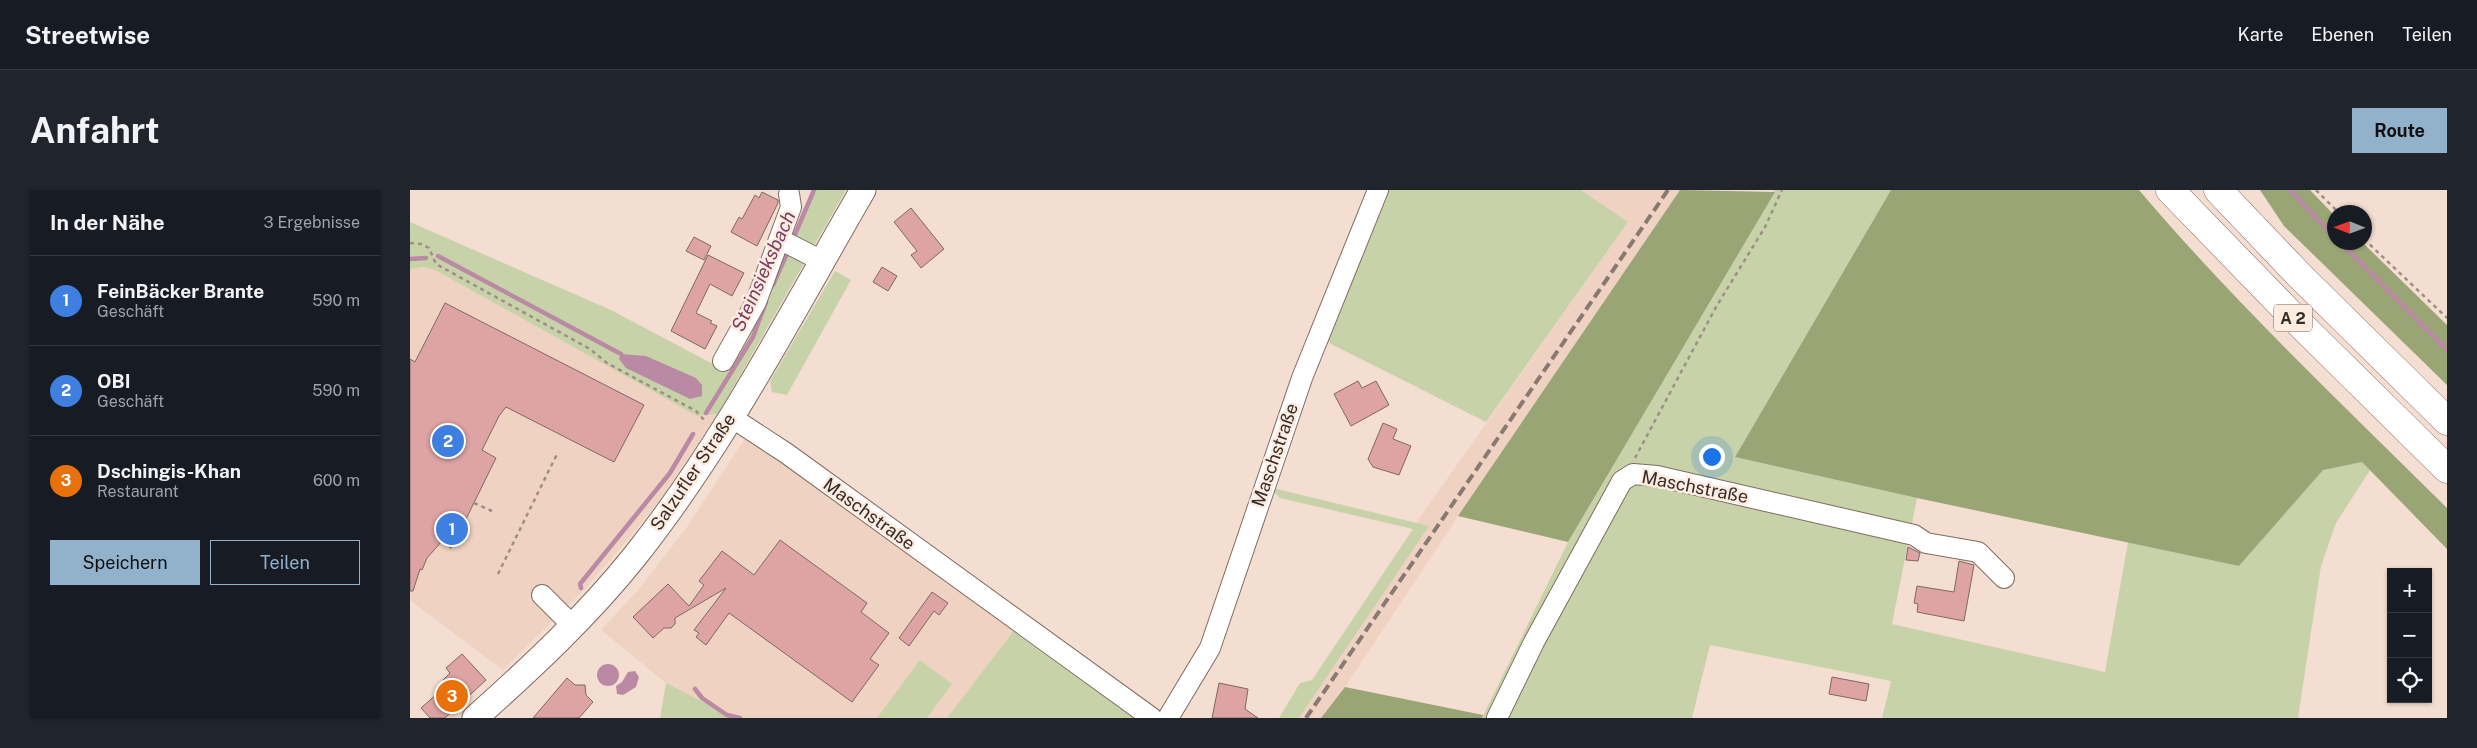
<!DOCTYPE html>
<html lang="de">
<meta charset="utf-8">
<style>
:root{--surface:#171b24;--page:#20242c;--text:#f1f3f6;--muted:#9ea1a6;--line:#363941;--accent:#92b2cc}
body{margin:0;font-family:"Public Sans",sans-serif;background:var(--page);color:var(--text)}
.controls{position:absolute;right:15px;bottom:15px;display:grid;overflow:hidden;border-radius:0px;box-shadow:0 1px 4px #0004}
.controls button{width:45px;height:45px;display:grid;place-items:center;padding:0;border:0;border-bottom:1px solid var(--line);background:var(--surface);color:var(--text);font:25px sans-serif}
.compass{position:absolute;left:1917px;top:15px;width:45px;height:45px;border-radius:50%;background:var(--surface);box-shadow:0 1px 4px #0004;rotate:271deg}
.you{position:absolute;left:1301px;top:266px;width:18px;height:18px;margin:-12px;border:4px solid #fff;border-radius:50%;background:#1a73e8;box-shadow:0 0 0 8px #1a73e833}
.badge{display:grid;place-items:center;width:32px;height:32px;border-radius:50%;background:var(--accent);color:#fff;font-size:16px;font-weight:700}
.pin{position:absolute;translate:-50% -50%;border:2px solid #fff;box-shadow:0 1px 5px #0006}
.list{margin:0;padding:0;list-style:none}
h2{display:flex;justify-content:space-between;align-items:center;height:65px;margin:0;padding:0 20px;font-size:21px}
h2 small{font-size:16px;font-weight:400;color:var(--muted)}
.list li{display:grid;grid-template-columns:32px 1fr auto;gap:15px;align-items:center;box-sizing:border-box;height:90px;padding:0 20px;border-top:1px solid var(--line)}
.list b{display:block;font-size:19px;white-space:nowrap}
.list p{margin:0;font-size:16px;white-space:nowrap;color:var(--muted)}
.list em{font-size:16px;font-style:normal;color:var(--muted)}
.actions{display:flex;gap:10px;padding:15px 20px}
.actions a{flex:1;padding:11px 0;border:1px solid var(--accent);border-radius:0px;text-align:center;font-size:18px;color:var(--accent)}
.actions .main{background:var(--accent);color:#111}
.icon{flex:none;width:28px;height:28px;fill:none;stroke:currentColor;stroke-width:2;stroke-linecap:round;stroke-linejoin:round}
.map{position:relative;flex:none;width:2037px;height:528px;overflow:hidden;border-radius:0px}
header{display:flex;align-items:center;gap:30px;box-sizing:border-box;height:70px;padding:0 25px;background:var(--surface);border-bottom:1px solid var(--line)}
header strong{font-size:24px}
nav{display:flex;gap:28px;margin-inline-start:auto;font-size:18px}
.intro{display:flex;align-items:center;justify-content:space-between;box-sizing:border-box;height:120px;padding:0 30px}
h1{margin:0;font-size:35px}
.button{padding:12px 22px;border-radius:0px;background:var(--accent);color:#111;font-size:18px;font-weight:700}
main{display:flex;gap:30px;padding:0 30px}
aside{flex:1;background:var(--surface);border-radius:0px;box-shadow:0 1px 4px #0004}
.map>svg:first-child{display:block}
</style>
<header>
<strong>Streetwise</strong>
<nav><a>Karte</a><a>Ebenen</a><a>Teilen</a></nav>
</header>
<div class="intro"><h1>Anfahrt</h1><a class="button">Route</a></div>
<main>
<aside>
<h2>In der Nähe<small>3 Ergebnisse</small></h2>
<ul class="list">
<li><span class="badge" style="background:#3f7fe0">1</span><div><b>FeinBäcker Brante</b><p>Geschäft</p></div><em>590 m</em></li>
<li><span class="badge" style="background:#3f7fe0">2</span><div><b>OBI</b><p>Geschäft</p></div><em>590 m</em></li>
<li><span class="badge" style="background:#e8710a">3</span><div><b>Dschingis-Khan</b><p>Restaurant</p></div><em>600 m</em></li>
</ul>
<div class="actions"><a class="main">Speichern</a><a>Teilen</a></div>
</aside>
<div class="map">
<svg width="2037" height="528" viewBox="0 0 2037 528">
<rect width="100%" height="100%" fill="#f4ded1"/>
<path fill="#efd2c1" d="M1171,0H1270L1048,326L935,497L911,528H889L1018,336L1006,333L1218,32Z
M13,77L27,81L287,226L308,224L252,307L220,347L176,398L93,480L0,410V79Z
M334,250H345L605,439L537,528H325L256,493L191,440L229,399L277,337Z"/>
<path fill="#c8d2a9" d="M406,0H436L308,224L287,226L27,81L14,77L0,79V32L201,120L316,181L374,74Z
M974,0H1171L1218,32L1076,232L911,149Z
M1362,0H1481L1325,267L1507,308L1482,434L1695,482L1718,352L1829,376L1913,279L1952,272L1960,280L1926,333L1911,376L1888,528H1472L1481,491L1300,455L1282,528H1072L1158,352L1365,2Z
M425,81L441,90L377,205L362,202L360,191Z
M859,297L1019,336L889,528H869L890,493L902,490L1003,339L870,308Z
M605,439L730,528H537Z
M510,470L542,494L517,528H467Z
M256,493L325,528H250Z"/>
<path fill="#9aa575" d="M1270,0L1365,2L1158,352L1048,326Z
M1481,0H1729C1824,112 1932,214 2037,318V359L1952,272L1913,280L1829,376L1507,308L1325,267Z
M1850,0H1900L1924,25V52L1953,53L2037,135V195L1874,36Z
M935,497L1073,525L1072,528H911Z"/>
<path fill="#ba8aa4" d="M211,164L236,166L286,188L292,195V206L280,209L216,178L209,169Z
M187 485a11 11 0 1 1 22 0a11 11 0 1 1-22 0Z
M225,481L229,487L226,497L213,505L207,504L206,496L212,492L218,482Z"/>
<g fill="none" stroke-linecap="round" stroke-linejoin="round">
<path stroke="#ba8aa4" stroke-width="4.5" d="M1880,0L1924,47
M383,49L404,0
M1930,52L2037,160
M28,66L211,164
M0,69L16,68
M363,95L379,59
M296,223L343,147L356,112
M171,398L170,394L260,283L283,244
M285,499L292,508L317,525L330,528"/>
</g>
<path fill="#dea4a4" stroke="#7f6767" d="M352,2L368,10V13L347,56L321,42L329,27L332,29L345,5L349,8Z
M501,18L534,59L511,78L501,65L507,61L484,32Z
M284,47L301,56L294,70L276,61Z
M298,65L334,83L322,106L300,94L286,123L302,131L300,133L307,136L295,159L261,141Z
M472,77L487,86L478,101L463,92Z
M35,113L234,215L204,272L96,217L89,226L72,260L86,268L56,329L41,358L31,352L17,368L12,380L10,379L3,401H0V169L5,172Z
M948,191L952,198L966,191L979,215L941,236L924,204Z
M973,233L987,239L983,249L1001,256L989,285L963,277L958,269Z
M370,350L457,413L451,422L479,443L460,469L469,475L442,512L319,423L296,455L286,447L289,443L284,440L316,398L265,428V434L261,438H254L243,448L223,427L258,394L279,416L294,395L289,391L312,361L344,385Z
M1498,357L1510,363L1508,371L1496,370Z
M1549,371L1564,375L1554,431L1507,422L1508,414L1504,413L1507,396L1544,402Z
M522,402L538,413L529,425L524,421L499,456L489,448Z
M52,464L76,490L35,528H20L11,518L37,495L33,490L40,483L36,478Z
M1422,487L1459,494L1456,511L1419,504Z
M157,488L165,495H175L176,505L183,512L169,528H123Z
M809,493L838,499L835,519L848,528H802Z"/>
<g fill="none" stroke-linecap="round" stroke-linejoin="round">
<defs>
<path id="minor" d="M369,49L412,71
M313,171L346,112L381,17L379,4
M321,227L376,263L742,528
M132,405L162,435
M758,528L800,458L892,188L968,0
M1087,528L1124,452L1212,291L1223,284L1247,286L1504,345L1516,353L1568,362L1594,388"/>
<path id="major" d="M65,528C121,478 178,425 225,366C314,254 381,124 453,0"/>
<path id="highway" d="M1760,0L1889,133L2037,279
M1808,0L1889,85L2037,231"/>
</defs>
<use href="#minor" stroke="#806c61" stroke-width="22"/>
<use href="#major" stroke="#806c61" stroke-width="27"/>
<use href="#highway" stroke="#806c61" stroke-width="29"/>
<path stroke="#9e8e85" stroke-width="2.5" stroke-dasharray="4 4" stroke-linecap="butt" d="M1906,0L1928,22
M1954,49L2037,128
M0,53L11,54L19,58L26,74L180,159L197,173L286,221L296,232
M1225,268L1306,117L1355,37L1372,0
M64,313L82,321
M88,384L147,264"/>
<use href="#minor" stroke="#fff" stroke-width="20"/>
<use href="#major" stroke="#fff" stroke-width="25"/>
<use href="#highway" stroke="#fff" stroke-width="28"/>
<path stroke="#887971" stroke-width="4" stroke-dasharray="10 5" stroke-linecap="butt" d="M896,528L1258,0"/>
</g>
<g text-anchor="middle" stroke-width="5" stroke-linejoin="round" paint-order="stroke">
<rect fill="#feece1" stroke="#71665f" stroke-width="1" x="1864" y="114.5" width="38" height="27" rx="4"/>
<g font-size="16" font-weight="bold" fill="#342c27">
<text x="1883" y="134">A 2</text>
</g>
<g font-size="18" fill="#342c27" stroke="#feece1">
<text transform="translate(865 265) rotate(-71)" y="6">Maschstraße</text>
<text transform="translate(283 282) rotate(-56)" y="6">Salzufler Straße</text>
<text transform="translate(1285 297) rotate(11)" y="6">Maschstraße</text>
<text transform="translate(459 324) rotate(36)" y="6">Maschstraße</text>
</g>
<g font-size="19" font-style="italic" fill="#7a3c60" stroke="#feece1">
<text transform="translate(353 81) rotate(-66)" y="7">Steinsieksbach</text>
</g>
</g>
</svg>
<div class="controls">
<button>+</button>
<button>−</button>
<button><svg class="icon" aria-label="locate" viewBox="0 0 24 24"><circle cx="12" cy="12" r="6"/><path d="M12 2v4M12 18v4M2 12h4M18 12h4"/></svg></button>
</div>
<svg class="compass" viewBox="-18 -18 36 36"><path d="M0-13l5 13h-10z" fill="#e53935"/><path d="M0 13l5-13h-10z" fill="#9ea1a6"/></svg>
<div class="you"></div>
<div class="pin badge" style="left:42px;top:339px;background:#3f7fe0">1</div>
<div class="pin badge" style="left:38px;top:251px;background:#3f7fe0">2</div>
<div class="pin badge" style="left:42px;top:506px;background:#e8710a">3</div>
</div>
</main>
